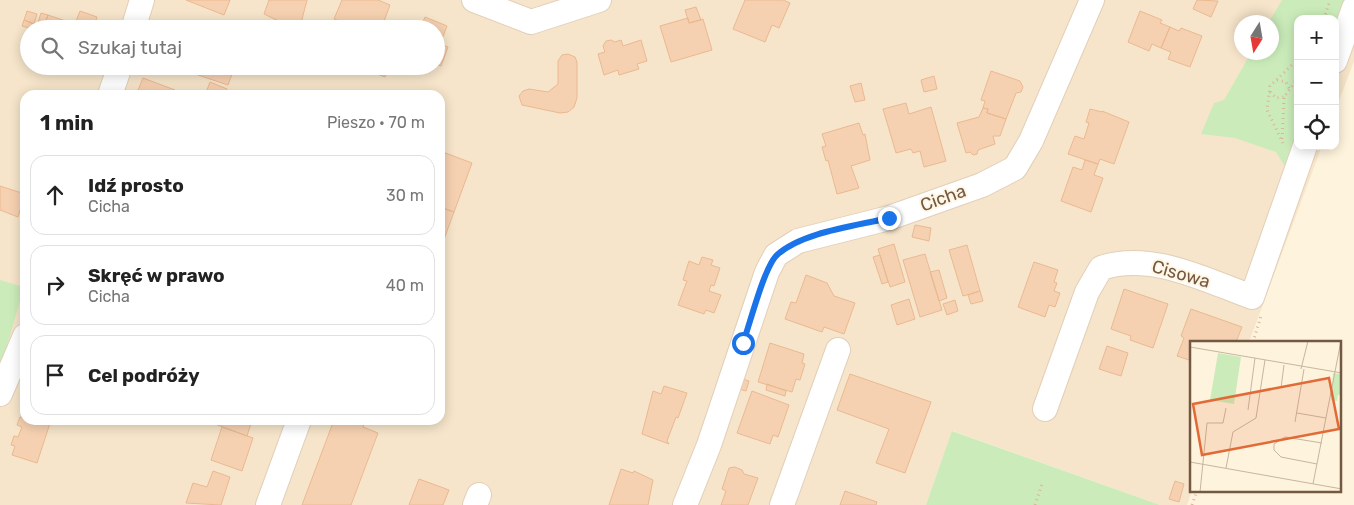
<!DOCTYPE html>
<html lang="pl">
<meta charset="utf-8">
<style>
:root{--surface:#fff;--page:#f2f2f2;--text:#222;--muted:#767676;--line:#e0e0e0}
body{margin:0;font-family:Rubik,sans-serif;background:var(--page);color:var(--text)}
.controls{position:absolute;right:15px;top:15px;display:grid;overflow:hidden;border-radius:10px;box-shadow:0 2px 12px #0003}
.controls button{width:45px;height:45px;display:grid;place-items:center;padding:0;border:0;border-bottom:1px solid var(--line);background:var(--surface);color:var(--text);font:25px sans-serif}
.compass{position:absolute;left:1234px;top:15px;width:45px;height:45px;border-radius:50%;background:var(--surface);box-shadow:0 2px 12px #0003;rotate:191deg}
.stop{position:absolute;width:15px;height:15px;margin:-11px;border:4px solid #1a73e8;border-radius:50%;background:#fff}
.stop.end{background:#1a73e8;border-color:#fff;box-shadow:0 1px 5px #0008}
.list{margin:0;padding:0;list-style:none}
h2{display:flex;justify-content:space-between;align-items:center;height:65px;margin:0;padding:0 20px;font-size:21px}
h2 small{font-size:16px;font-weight:400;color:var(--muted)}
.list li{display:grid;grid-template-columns:32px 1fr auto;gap:15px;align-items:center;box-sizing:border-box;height:80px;margin:0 10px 10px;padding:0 10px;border:1px solid var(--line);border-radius:15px}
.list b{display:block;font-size:19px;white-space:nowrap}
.list p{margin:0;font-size:16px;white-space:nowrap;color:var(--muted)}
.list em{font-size:16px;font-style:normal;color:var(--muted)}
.icon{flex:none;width:28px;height:28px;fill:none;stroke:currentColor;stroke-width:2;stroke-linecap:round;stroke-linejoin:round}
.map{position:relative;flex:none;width:1354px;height:505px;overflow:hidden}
.search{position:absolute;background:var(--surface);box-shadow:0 2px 12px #0003;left:20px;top:20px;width:425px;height:55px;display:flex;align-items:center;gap:12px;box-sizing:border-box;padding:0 18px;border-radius:28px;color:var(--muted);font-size:19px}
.panel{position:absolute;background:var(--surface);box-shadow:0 2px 12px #0003;left:20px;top:90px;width:425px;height:335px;border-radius:15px}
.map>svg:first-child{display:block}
</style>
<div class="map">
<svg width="1354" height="505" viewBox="0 0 1354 505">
<rect width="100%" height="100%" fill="#fef3dc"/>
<path fill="#f6e5ca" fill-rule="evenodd" d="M0,0H1354V61L1335,111V19H1298V146H1322L1249,342H1192V491L1187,505H1160L953,431L926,505H0ZM1242,22H1272V52H1242ZM29,29H436V66H29ZM25,95H440V420H25Z"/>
<path fill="#cbecba" d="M1282,0H1348L1335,38V19H1298V146L1289,173L1276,152L1235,138L1201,134L1214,103L1224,100L1251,53L1272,52V22H1269Z
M0,280L24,287L0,370Z
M952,431L1160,505H926Z"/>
<path fill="#f6d1b1" stroke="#eab990" d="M186,0H230L224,15Z
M269,0H307L300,27L295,29L264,14Z
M342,0H378L390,5L381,29H360L334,19Z
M745,0H783L790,3L779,28L772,25L765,42L733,29Z
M1197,0L1218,1L1211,17L1193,9Z
M696,7L701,20L689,23L685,10Z
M27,11L37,14L34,24L24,20Z
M80,11L97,17L93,29H79L80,26L75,24Z
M1140,11L1162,20L1160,23L1170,27L1161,48L1152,44L1149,51L1128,42Z
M41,13L48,15L43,29H36Z
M48,15L80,26L79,29H43Z
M425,17L447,26L440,44L448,47L441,66L436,64V29H420Z
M688,18L689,23L703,19L712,50L671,62L660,26Z
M24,20L34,24L32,29L22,26Z
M404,23L418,29H402Z
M1170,27L1179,31L1181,28L1202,36L1190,67L1168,59L1171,52L1161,48Z
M611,40L615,42L621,40L623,46L641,40L647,61L637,64L639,69L619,75L618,70L604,75L598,54L605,52L603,46L606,41Z
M568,54L575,57L577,62V98L574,107L568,112L560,113L522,105L519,96L523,91L529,89L548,92L558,84V61L562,55Z
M202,66H235L228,85L198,75Z
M377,66L388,69L385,77L375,73Z
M991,71L1020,81L1023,87L1021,92L1016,93L1006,119L987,113L988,109L983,108L985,101L981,100Z
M934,76L937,89L924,92L921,80Z
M143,78L175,90L173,95H136Z
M210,82L227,89L225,95H205Z
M861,83L865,100L855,102L850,86Z
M906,103L909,114L931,107L946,161L924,167L920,151L913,153L911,149L896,153L883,109Z
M983,108L988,109L987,113L1006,119L1000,136H993L995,144L978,150L977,154L973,155L970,152L966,153L957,123L979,117Z
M1090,109L1102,112V111L1129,122L1114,164L1100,159L1098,164L1068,154L1075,136L1084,139L1089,123L1086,122Z
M859,123L863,135L865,134L870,160L851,166L859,188L837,194L828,160L826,161L822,147L826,146L822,134Z
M440,151L472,163L454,212L440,207Z
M1085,160L1098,164L1094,175L1103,178L1091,212L1061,201L1073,167L1082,170Z
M0,186L25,194L18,217L0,210Z
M440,207L454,212L440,250Z
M915,225L931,228L929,241L912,237Z
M894,244L905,282L890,287L878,249Z
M967,245L980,291L963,296L949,250Z
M925,254L942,310L920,317L903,260Z
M880,255L888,282L882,284L873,257Z
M702,257L713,260L711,265L720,268L714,286L711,285L709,291L721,295L714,313L706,310L704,314L678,305L687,281L683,280L689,261L699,265Z
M1034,262L1058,270L1054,282L1057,283L1054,291L1060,293L1055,307L1049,305L1045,317L1018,307Z
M939,270L947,298L939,301L930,272Z
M806,275L827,283L834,296L855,303L844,334L824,327L822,332L785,319L791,302L796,303Z
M1124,289L1168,304L1153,348L1130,340L1131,336L1111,329Z
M980,291L983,301L971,304L968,295Z
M909,299L915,319L897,325L891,305Z
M955,300L958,311L947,315L943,304Z
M1191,309L1242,327L1236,342H1192V361L1177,356L1184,338L1181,336Z
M770,343L804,354L802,363L805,364L800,380L796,379L792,392L758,382Z
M1107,346L1128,353L1121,376L1099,369Z
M850,374L931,402L905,473L876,463L889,429L837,410Z
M742,379L749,381L746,391L739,389Z
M767,384L786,391L785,396L766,390Z
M664,386L687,393L678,418L676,417L667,441L669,444L642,434L653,391L661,394Z
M752,391L789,405L778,437L773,435L770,444L737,433Z
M20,417L25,418V420H51L37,463L12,455L15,446L11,445L14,436L18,437L22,427L17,425Z
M217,420H252L247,436L215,424Z
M334,420H365L363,427L378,433L351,505H302Z
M222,427L253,438L242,471L211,460Z
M735,467L742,470L744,474L758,478L748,505H721L726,491L722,489L729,468Z
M621,469L633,473L634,471L653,480L648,505H609Z
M213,471L230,477L221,505L186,503L193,483L207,487Z
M419,479L449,490L443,505H409Z
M1175,481L1184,484L1179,502L1169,499Z
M845,491L877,502L876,505H840Z"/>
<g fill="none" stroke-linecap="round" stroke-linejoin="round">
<defs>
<path id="minor" d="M474,0L531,22L599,0
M133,29L142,0
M1335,61L1354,8
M110,95L120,66
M0,394L25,336
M1045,409L1087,292L1101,268C1151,251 1205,280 1252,297L1305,146
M268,505L299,420
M475,505L479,495
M685,505L709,445L767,272L776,255L798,241L889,218L982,185L1015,168L1031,141L1092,0
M782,505L838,350"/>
</defs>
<use href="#minor" stroke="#e2cfb8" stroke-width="26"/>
<path stroke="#dab595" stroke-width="3" stroke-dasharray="1 4" stroke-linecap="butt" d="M1324,19L1330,0
M1277,80L1286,82L1290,90
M1270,92L1276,98L1284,97
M1282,139L1284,97L1298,78
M1283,143L1267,110L1270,86L1298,59
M1253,342L1261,316
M1035,505L1042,484
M1192,505L1197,491"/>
<use href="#minor" stroke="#fff" stroke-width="24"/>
</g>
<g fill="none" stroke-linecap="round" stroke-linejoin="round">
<path stroke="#1a73e8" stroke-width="6" d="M743,343C750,324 764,267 777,255C802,232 856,226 889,218"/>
</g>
<g text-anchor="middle" stroke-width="4" stroke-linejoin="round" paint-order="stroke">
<g font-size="18" fill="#745843" stroke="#fff6e4">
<text transform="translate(943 198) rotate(-20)" y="6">Cicha</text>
<text transform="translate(1181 274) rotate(16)" y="6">Cisowa</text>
</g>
</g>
<g transform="translate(1190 341)">
<rect width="151" height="151" fill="#fef3dc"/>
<path d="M28,12L51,16L44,63L20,59ZM143,32L151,33V54H148L147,60L141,59Z" fill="#cbecba"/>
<path fill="none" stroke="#c7b59f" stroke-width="1" d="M0,6L152,32M111,28L118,0M91,47L94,24M58,69L65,17M107,72L136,77M105,81L114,28M0,121L152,148M127,123L91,116L84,109V103L95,96L132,102M36,127L43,91L66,77L75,19M123,143L151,0M10,151L17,82H33L36,67"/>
<path fill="#e16a37" fill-opacity="0.15" stroke="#e16a37" stroke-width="2.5" d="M139,37L149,88L12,114L3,63Z"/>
<rect width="151" height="151" fill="none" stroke="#745843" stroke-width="2.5"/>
</g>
</svg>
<div class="controls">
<button>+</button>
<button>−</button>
<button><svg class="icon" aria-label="locate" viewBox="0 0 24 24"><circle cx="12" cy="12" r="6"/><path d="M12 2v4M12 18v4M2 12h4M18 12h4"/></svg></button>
</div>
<svg class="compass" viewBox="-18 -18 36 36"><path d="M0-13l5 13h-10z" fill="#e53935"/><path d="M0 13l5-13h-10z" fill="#767676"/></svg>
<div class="stop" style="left:743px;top:343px"></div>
<div class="stop end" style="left:889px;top:218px"></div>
<div class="search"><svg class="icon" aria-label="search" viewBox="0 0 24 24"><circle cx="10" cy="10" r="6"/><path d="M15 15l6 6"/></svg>Szukaj tutaj</div>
<section class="panel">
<h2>1 min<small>Pieszo · 70 m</small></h2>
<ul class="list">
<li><svg class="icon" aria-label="ahead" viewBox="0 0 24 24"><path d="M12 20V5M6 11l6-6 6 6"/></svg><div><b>Idź prosto</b><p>Cicha</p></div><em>30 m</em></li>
<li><svg class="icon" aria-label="right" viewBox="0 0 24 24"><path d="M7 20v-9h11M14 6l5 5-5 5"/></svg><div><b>Skręć w prawo</b><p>Cicha</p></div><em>40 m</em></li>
<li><svg class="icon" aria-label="arrive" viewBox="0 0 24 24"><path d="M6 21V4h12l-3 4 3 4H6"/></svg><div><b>Cel podróży</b></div></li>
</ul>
</section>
</div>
